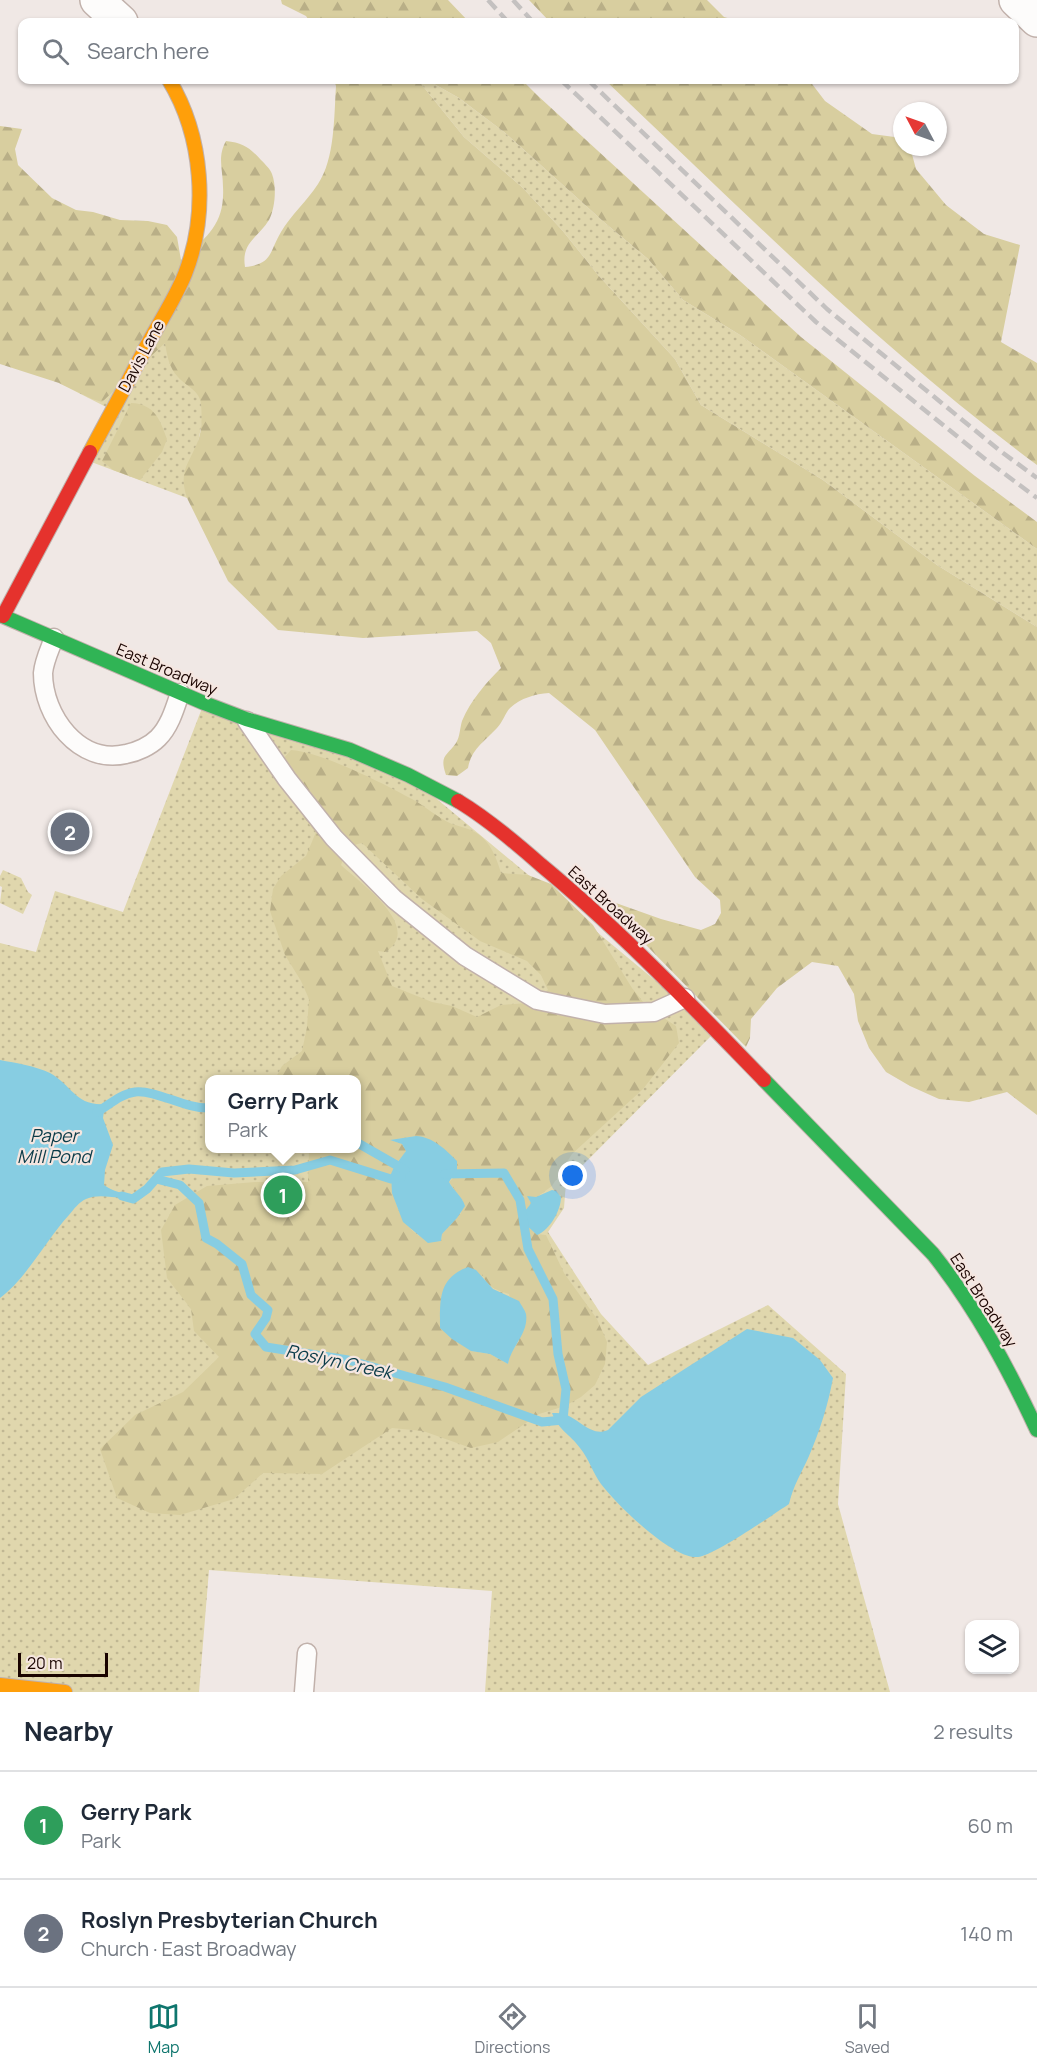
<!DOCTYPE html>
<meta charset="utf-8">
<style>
:root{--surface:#fff;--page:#f2f2f3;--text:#1f2937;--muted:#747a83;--line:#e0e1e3;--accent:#0f766e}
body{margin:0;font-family:Manrope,sans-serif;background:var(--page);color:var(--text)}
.controls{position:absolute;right:18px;bottom:18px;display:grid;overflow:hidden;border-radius:12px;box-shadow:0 2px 4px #0004}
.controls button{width:54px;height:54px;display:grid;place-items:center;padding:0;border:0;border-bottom:2px solid var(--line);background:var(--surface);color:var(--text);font:30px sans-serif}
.compass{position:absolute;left:893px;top:102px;width:54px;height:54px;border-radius:50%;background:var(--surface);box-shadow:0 2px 4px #0004;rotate:311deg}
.scale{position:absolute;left:18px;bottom:15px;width:90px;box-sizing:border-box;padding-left:6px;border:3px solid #1a0400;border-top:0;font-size:16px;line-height:21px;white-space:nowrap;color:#1a0400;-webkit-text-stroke:4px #f5e6e0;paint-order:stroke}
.you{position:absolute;left:573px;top:1176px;width:21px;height:21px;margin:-15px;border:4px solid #fff;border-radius:50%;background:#1a73e8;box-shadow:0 0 0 9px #1a73e833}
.badge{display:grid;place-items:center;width:39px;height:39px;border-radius:50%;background:var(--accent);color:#fff;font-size:20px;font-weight:700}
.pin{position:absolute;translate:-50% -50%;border:3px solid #fff;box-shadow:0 2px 6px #0006}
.popup{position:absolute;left:205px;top:1075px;width:156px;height:78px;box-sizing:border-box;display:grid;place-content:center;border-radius:12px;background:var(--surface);filter:drop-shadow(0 2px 4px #0005);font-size:20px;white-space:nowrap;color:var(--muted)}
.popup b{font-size:22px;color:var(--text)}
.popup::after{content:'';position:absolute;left:50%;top:100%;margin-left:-12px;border:12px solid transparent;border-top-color:var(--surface)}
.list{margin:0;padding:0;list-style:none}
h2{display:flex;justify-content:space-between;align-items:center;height:78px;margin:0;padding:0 24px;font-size:26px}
h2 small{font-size:20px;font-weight:400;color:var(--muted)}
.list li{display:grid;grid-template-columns:39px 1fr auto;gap:18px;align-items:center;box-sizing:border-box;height:108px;padding:0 24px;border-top:2px solid var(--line)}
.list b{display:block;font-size:22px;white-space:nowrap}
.list p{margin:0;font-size:20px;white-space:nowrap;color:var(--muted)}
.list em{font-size:20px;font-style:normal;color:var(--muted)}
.icon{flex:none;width:33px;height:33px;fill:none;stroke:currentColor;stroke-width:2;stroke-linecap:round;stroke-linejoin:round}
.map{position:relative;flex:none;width:1037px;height:1692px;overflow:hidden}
.search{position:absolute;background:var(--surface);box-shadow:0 2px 4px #0004;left:18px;right:18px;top:18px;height:66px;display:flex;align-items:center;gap:15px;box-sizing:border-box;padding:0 21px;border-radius:12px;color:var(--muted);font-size:22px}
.sheet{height:294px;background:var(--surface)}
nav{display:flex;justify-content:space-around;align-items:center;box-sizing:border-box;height:84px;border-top:2px solid var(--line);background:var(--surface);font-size:16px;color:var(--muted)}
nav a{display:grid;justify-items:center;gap:3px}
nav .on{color:var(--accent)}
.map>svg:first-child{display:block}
</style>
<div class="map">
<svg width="1037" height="1692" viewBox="0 0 1037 1692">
<defs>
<pattern id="grass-dots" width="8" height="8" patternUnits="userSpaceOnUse" patternTransform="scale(1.5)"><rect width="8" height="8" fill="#e0d7ad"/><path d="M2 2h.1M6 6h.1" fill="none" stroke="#c0b793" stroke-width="1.8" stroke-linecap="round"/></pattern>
<pattern id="forest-firs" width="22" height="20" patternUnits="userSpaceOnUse" patternTransform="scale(1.5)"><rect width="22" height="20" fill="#d8ce9f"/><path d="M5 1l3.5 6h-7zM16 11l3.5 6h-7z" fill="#b9af87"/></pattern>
</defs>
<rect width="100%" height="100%" fill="#f0e8e5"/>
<path fill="url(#grass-dots)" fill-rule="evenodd" d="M418,80H427L459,98L504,132L605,223L648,259L683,300L740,335L1037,549V627L937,565L823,480L701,405L675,359L599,276L562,230L522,187L464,137Z
M121,283L218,342L187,498L86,460L112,410L59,383Z
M204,703L408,775L716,1031L566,1182L564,1208L548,1232L601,1314L648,1365L768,1305L846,1374L838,1504L890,1692H485L492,1591L209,1570L199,1692H65L0,1685V943L36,952L55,891L123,912ZM210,1080H356V1148H210Z
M3,870L21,878L28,892L32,895L23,914L0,903L2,887L0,886V876Z"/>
<path fill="url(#forest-firs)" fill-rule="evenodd" d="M281,0H448L469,22H310L306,16L282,4Z
M529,0H707L724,17L742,22H550Z
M334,80H418L464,137L522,187L562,230L599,276L675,359L701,405L823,480L937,565L1037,627V1115L1007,1092L969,1102L939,1099L910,1086L886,1072L869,1048L858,1021L854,994L838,966L812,962L777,988L751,1019L750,1038L746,1047L599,897L661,919L701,930L715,924L721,913L720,900L695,877L595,730L549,693C535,694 521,698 510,708C505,713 503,722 497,728C485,741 471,749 468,768L457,776L446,775C439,755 447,756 456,743C460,737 460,727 462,721C471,700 485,684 501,668L491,643L477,631L363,638L278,630L228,581L187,498C178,471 189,464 198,441C202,431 202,415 201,404C200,391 186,386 178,377C169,368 167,355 165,343L102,402L92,399L59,383L0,364V126L22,129L15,149L18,165L52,198L76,210L93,212L120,220L148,221L167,225L177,237L181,260C207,237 225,224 223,187C223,170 217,157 226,141C243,143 249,147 261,160C265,164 271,170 272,174C277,187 275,209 269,220C258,238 241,242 245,267C273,264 269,252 281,232C291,215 307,201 318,184C335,159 334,116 336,86Z
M427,80H522L537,95L801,337L975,476L1037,522V549L740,335L683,300L648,259L605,223L504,132L459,98Z
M605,80H809L825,101L872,134L902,138V147H910L916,169L946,205L984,234L1020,245L1001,342L1037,363V465C882,350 745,213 605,80Z
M131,403C155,404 160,420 167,439L162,452L140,480L113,470L102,461Z
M291,750C322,752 384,784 412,799C425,806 438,818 452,824C461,827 469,828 478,834C491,843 496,857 501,873L528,875L551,884L593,925L632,988L647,1007L676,1026L679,1043L643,1089L572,1154L552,1186L537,1197H528L531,1203C528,1210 522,1214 521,1220L537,1234L546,1235L564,1273L597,1319L607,1342L605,1364L595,1385L581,1397L565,1406L539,1414L498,1442L471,1448L423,1431L392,1428L322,1474L263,1473L234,1499L180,1515L150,1513L117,1498L100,1449L135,1415L183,1392L219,1357L194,1331L191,1309L167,1278L161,1230L175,1205L207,1186L255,1182H308L309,1149L356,1148V1080L275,1079L282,1066L302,1051L307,1027L309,999L301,981L285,955L270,911L273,889L281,876L306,856L316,832C296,813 291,784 283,759ZM362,843L422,899L480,941L527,961L541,975L548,990L527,1003L501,1005L477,1017L452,1006L432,1002L392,986L378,951L385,952C425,928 359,882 341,865C345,853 349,845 362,843ZM416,1136L454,1177L449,1182L463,1201L461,1213L442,1234L441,1241C410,1244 392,1207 393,1181C393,1177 392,1170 394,1166C397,1161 403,1157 406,1151L402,1144L391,1140ZM482,1274C487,1287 496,1290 509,1294L519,1341L510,1354L508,1364L490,1354L471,1351Z"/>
<path fill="#87cde2" d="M0,1060C16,1063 35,1066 50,1073C72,1085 75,1106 105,1104L103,1118L113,1145L105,1170L104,1185C113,1192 124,1192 133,1199C118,1199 100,1193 86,1199C79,1202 74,1209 69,1215C47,1239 25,1280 0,1298Z
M416,1136C433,1137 445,1149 457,1161V1169L449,1182C454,1191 462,1196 465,1206L457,1218L442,1234L441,1241L428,1243L403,1222L392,1193L391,1174L394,1167L406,1151L402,1144L390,1140Z
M552,1190L556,1191L561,1197C561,1210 550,1230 537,1235L521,1220C520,1214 528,1209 531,1203L527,1196L536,1197Z
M468,1267L476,1270L493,1289L519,1301C521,1305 525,1310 526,1314C529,1333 511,1347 508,1364L490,1354L471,1351L452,1339L440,1328C440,1300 438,1278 468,1267Z
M747,1329L793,1338L820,1360L833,1378C828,1405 820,1430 809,1456C802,1472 793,1486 789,1504C774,1514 713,1556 698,1557C673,1560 616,1504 601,1484C593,1473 589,1459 580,1448C570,1434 559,1431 552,1413C557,1413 563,1413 567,1415C581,1421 592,1437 608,1430L641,1397Z"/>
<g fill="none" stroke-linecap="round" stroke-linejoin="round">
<path stroke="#87cde2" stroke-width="9" d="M97,1112C108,1106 120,1094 135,1092C158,1090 184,1109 210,1108
M356,1142L405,1170
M445,1174L504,1173L520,1200L528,1249L553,1299L558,1354L566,1389L563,1420
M156,1179L180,1185L199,1203L206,1238L217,1244L242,1264L251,1295L268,1310L266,1318L255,1334L266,1347L348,1360L445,1387L542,1422L563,1420L567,1423
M122,1196L133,1199L147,1189L162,1172L189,1169L234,1173L295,1170L330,1160L391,1179L401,1177"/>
<defs>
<path id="lane" d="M54,638C50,649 44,661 43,673C43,716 79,765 126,754C137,752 150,746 158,738C170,726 175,708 180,693
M247,721L287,779L334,838L394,899L465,956L537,1000L605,1014L654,1012L685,998
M304,1692L307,1653"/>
<path id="street" d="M97,0L121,22
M1016,0L1037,20"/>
<path id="fast" d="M0,615L204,703L246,719L350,750L408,775L458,801
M764,1080L933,1254C976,1308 1008,1368 1037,1430"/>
<path id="slow" d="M90,452C109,417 128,382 146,347C159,323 175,299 185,274C209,213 203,136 169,80
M0,1685L65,1692"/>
<path id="jam" d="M3,616L90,452
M458,801C488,819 515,842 541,865C621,931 692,1006 764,1080"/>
</defs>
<use href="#lane" stroke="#c1b1ab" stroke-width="21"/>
<use href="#street" stroke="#c1b1ab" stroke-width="36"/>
<use href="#fast" stroke="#c1b1ab" stroke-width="16"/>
<use href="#slow" stroke="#c1b1ab" stroke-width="16"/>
<use href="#jam" stroke="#c1b1ab" stroke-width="16"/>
<use href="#lane" stroke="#fdfcfb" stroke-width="18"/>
<use href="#street" stroke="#fdfcfb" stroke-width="33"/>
<use href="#fast" stroke="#30b455" stroke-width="14"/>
<use href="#slow" stroke="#ff9f0a" stroke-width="14"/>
<use href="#jam" stroke="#e5322d" stroke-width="14"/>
<path stroke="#c4c1c0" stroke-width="4.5" stroke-dasharray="12 6" stroke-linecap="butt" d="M488,0L508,22
M513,0L533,22
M561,80L816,322L990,463L1037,498
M588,80L827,309L999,450L1037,478"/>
</g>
<g text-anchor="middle" stroke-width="4.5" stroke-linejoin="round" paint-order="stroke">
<g font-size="16" fill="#1a0400" stroke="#f5e6e0">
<text transform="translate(141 356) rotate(-62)" y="6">Davis Lane</text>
<text transform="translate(167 669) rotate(23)" y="6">East Broadway</text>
<text transform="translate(611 905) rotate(42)" y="6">East Broadway</text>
<text transform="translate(984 1300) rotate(57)" y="6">East Broadway</text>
</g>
<g font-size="18" font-style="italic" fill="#0a3b48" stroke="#f5e6e0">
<text x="54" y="1142">Paper<tspan x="54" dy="21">Mill Pond</tspan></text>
<text transform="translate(339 1362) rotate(12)" y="6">Roslyn Creek</text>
</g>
</g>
</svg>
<div class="controls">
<button><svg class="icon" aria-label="layers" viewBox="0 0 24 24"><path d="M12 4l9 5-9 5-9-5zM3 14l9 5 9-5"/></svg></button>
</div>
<svg class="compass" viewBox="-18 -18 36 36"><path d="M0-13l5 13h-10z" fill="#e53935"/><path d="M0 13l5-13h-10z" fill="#747a83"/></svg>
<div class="scale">20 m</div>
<div class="you"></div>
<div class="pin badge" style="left:283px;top:1195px;background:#2e9e5b">1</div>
<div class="popup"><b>Gerry Park</b>Park</div>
<div class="pin badge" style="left:70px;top:832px;background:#6b7280">2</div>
<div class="search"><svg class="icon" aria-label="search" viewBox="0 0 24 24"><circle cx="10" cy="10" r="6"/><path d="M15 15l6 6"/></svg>Search here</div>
</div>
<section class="sheet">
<h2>Nearby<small>2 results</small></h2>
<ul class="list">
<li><span class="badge" style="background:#2e9e5b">1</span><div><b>Gerry Park</b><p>Park</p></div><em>60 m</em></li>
<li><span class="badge" style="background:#6b7280">2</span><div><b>Roslyn Presbyterian Church</b><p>Church · East Broadway</p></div><em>140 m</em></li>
</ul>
</section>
<nav>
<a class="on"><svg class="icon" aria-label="map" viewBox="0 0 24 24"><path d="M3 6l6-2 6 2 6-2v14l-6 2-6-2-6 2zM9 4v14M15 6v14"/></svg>Map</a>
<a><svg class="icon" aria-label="directions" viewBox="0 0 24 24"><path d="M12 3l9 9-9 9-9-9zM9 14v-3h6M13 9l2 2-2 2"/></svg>Directions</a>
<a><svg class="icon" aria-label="saved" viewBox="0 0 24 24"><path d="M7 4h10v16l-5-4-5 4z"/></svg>Saved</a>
</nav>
